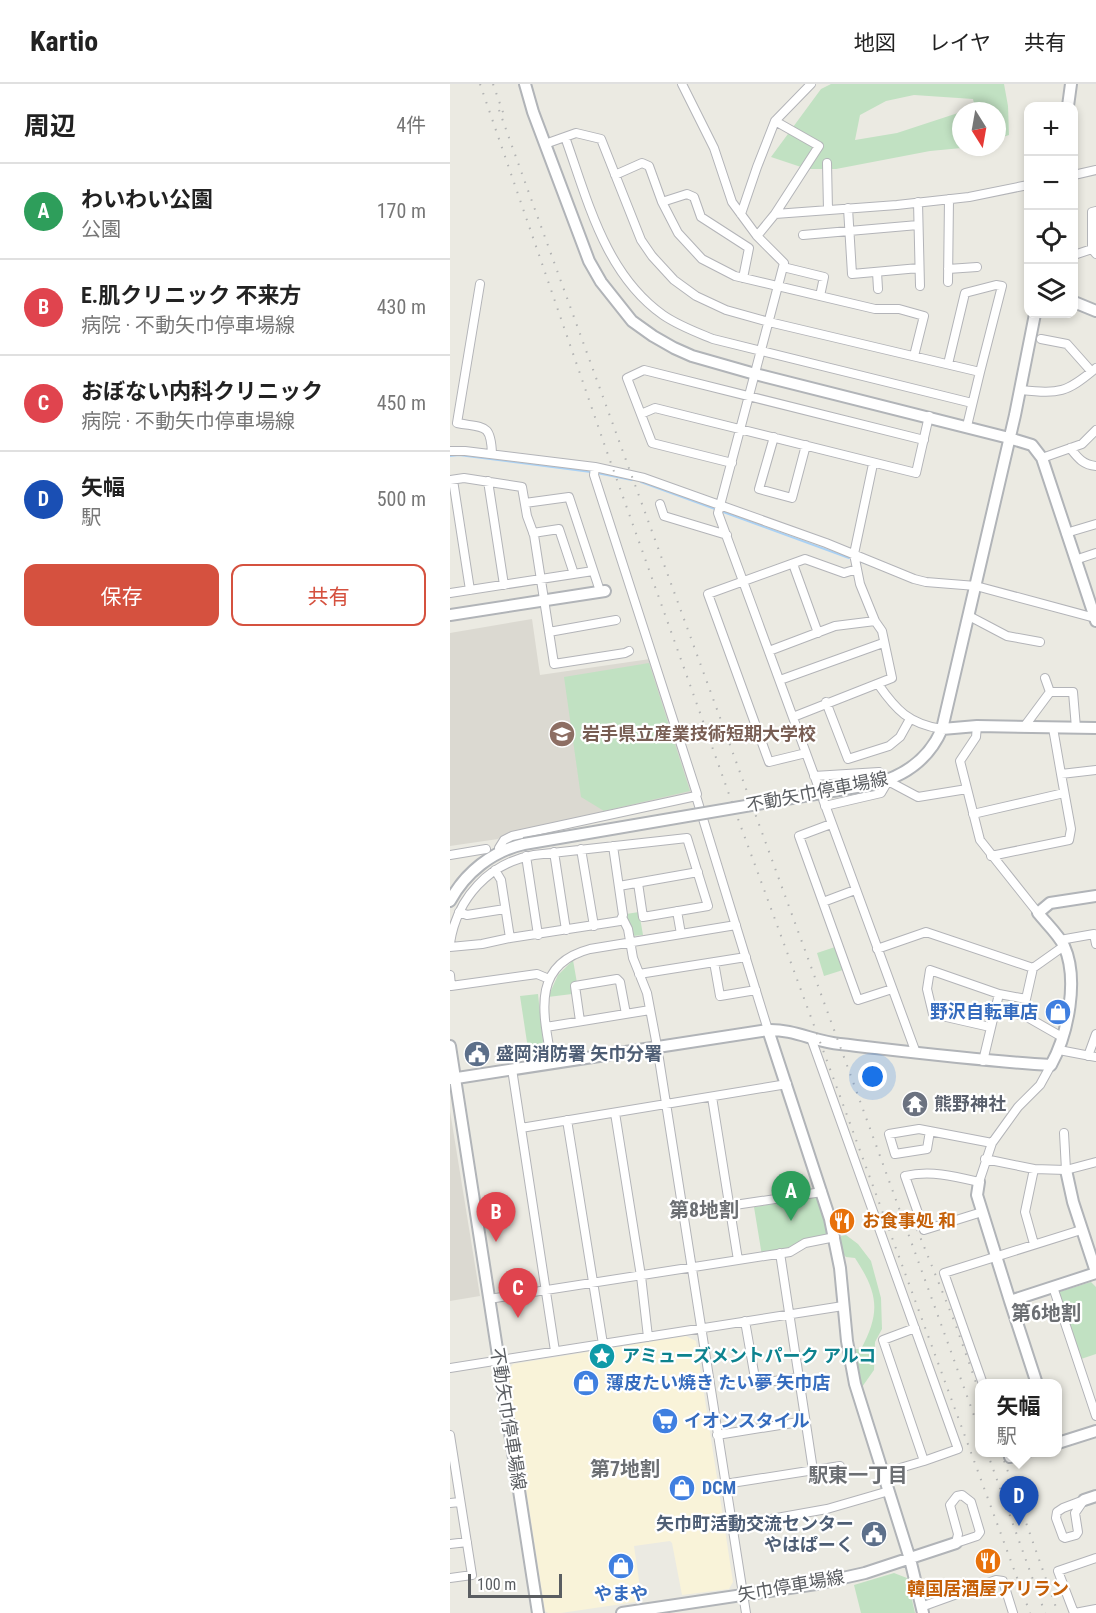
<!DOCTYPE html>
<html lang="ja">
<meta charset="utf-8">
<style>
:root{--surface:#fff;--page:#f2f2f2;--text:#222;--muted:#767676;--line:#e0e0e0;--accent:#d5513f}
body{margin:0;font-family:"Roboto Condensed","Noto Sans JP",sans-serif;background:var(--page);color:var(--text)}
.controls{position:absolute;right:18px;top:18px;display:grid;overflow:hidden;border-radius:12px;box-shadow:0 3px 9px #0003}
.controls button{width:54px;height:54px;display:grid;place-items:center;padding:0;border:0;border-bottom:2px solid var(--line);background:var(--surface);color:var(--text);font:30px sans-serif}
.compass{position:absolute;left:502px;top:18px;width:54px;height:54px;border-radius:50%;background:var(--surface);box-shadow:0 3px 9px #0003;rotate:169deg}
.scale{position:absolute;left:18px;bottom:15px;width:94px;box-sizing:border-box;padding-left:6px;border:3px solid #5a5d61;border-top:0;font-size:16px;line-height:21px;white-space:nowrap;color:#5a5d61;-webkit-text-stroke:4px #fff;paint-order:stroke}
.you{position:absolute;left:423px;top:993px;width:21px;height:21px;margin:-15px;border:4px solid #fff;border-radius:50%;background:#1a73e8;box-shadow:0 0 0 9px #1a73e833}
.badge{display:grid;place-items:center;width:39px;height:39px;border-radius:50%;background:var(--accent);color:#fff;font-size:20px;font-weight:700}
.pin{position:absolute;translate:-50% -50px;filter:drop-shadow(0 2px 3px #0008)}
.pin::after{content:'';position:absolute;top:32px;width:21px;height:18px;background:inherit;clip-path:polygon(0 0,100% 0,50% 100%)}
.popup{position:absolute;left:525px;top:1295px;width:87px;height:78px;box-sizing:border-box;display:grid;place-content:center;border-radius:12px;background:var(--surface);filter:drop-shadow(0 2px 4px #0005);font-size:20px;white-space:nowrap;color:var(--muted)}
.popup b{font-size:22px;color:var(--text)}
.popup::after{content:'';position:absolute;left:50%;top:100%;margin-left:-12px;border:12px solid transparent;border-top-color:var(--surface)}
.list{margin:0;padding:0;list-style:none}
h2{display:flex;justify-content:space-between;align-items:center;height:78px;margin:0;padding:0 24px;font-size:26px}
h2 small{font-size:20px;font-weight:400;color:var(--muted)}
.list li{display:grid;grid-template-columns:39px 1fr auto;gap:18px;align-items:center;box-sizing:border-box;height:96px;padding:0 24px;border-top:2px solid var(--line)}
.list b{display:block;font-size:22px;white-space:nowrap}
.list p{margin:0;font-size:20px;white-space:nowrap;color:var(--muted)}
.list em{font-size:20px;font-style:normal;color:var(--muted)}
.actions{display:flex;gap:12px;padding:18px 24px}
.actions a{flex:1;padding:14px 0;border:2px solid var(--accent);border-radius:12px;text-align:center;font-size:21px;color:var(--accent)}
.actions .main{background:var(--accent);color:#fff}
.icon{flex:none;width:33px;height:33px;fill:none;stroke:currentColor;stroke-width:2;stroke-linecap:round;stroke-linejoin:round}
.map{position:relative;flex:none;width:646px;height:1529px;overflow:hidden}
header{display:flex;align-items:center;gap:36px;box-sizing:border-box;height:84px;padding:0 30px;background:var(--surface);border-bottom:2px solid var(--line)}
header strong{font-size:28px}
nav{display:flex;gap:33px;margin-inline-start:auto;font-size:21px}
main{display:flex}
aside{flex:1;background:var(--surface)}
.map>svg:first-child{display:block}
</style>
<header>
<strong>Kartio</strong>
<nav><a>地図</a><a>レイヤ</a><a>共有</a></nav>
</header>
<main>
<aside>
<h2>周辺<small>4件</small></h2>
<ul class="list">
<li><span class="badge" style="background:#2e9e5b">A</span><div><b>わいわい公園</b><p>公園</p></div><em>170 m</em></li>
<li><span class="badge" style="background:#e0444e">B</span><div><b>E.肌クリニック 不来方</b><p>病院 · 不動矢巾停車場線</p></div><em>430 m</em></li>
<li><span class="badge" style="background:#e0444e">C</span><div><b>おぼない内科クリニック</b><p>病院 · 不動矢巾停車場線</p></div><em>450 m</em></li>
<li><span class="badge" style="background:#1a4fb4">D</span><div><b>矢幅</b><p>駅</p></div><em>500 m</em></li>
</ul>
<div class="actions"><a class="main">保存</a><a>共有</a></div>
</aside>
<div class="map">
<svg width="646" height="1529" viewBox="0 0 646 1529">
<rect width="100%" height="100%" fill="#ebeae2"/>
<path fill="#f9f3d9" d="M236,1252L246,1257L283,1498L279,1505L232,1511L222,1459L220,1457L184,1462L192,1517L111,1529H98L95,1527L58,1287L63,1280Z"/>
<path fill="#dbd9d1" d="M82,535L90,591L200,575L243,709L53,751L48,755L0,762V549Z
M0,1027L30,1212L0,1217Z"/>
<path fill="#c1e1c2" d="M381,0H554L558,22L559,51L547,55V27H515L525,24L523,15L464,11L436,17L410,31L405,56L447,49L511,28V63H522L480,67L386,85H357L321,73L371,5Z
M199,579L240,707L154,727L131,713L114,593Z
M189,828L193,851L183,852L176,830Z
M385,863L393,886L374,892L367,869Z
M123,876L127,899L121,902L122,910L98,913L108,891Z
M88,910L95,975L80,978L70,912Z
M368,1113L379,1151L340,1165L312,1172L304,1123Z
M396,1151L408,1160L421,1177L431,1214L432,1245L425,1258L424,1286L412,1303L404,1265H411C431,1228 428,1209 405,1174L396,1173L390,1167L391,1152Z
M641,1198L646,1203V1270L631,1275L609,1208Z
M444,1489L457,1494L465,1529H411L404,1501Z"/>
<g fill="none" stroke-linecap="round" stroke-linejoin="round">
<path stroke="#a9d1f5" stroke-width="2" d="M0,372L9,371L141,388
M147,389L182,396
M191,398L399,474
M409,477L424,482"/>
<defs>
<path id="street" d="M232,0L264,64L282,118L307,152L334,179L268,429L466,969
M115,53C138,117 155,190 213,231C229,242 246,248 263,255L522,319
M95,60L126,49L151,55L191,156L202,172L224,196L246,212L276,226L319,238L530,288L517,342
M377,79L378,126
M165,91L192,79L199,82L212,118L228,149L252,175L285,192L425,225H449L474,232L464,272
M624,91L646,86
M212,118L237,110L244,113L251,133L299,164L293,194
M468,118L470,202
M398,124L402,190L469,184
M291,130L307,83L325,37L361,0
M325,130L369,62L325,37
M353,151L468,141
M307,152L325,130L447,121L519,113L578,101
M642,165V128L646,127
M624,171L642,165L646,170
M333,183L374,193L370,212
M498,185L527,183
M427,188L428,205
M498,198L499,115
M30,200L7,339C34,344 41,339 42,370
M591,255L617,260L641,287
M498,280L515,209L546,201L552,202L530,288
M571,306C610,310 616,309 646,284
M191,330L205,324L466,389L479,332
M324,353L309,405L342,414L356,361
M620,364C628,374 633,381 646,382
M0,367H15L145,383L194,394L376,459L464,495L476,498L526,502L645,534
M592,374L632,360L646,346
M282,379L202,359L177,294L194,286L474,356
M145,383L144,391L247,710L246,712L318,946
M0,396L14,394L72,403L77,432L84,451L104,580L175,569L179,567
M3,396L20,506
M38,397L54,501
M75,419L119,413L150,507
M210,420L214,432L277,451
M83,449L109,445L124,490
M616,449L646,440
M625,476L646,469
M343,480L368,549
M0,509L143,487
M519,532L557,552L590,558
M99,548L166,536
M319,567L385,542L425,537
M595,594L600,608H623L626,644
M330,596L433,559
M428,600C446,626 459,640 492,645
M376,618L398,675L439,662L450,653L460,635
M343,633L442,594L432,547L425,537L410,500L404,470L423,380
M527,642L526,653L510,677L530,756L588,829
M574,643L600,608
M603,644L611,690
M356,669L319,678L258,510L355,475L394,489L407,485
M364,692L429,688L438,697L468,713L517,705
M375,722L431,709L438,697
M523,730L614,709
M381,740L349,752L408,916L442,905
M131,765L144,842
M104,768L116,846
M50,769L49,764L54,756L62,752L246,712
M0,771L36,765
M76,772L88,851
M541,772L619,756L621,745L611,690L646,686
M45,786L51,796L60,854
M169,802L248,788
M373,818L405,806
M227,827L231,850
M9,828L17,831L55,825
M173,835L178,845L183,874L197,909L207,962L296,1529
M610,856L644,850L646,860
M0,859C7,814 39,779 84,771L237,754L258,822L193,833L188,799
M0,863L32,860L60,854L170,837L173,831L163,762
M427,865L476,848L583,884
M264,878L270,912L306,906
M189,890L296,873
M0,891L1,902L87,890L99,895
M551,926L577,933L612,953
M130,937L125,902L167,895L170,898L176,930
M96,943L200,926
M540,943L483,930L477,905L480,886L549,910L576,915L583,884L614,862
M361,954L508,1365L474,1377
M609,966L646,973
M638,972L646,950
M533,977L549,910
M102,979C94,933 79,881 140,865L286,841
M62,985L105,1267
M262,1013L288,1176
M165,1029L191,1192L198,1253
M117,1036L153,1260
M71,1044L337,1000
M480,1047L477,1065L445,1070L439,1050L469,1045L542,1059
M614,1049L616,1086
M535,1075L584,1085L616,1086L646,1078
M584,1085L575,1128L584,1160
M278,1122L372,1108
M532,1128L474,1146L455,1092C480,1086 504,1092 529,1098L542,1059L568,1023L590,1001L601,981
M330,1169L363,1386
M603,1203L646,1332
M39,1215L340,1168L355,1159L385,1153
M295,1237L306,1300L349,1293
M0,1284L393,1222
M533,1300L494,1189L631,1146
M0,1351L22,1491L0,1494
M267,1351L355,1337
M433,1389L474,1377L433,1256L465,1244
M275,1400L390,1382
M512,1411L521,1418L530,1448L527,1452L506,1459L508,1450L500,1421L507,1412Z
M634,1416L625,1429L628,1448L626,1451L615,1454L613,1453L606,1434L607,1428L613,1424Z
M0,1419L10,1418
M281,1442L377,1425L439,1407
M0,1460L17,1458
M471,1523L546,1496L553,1497L563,1529
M624,1529L608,1487L646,1474
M625,1529L646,1525"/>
<path id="secondary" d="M75,0L83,28L139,177L151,198L182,237L203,252L224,264L242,272L305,290L559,354L582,361L592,374L646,537
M618,22L621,0
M624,218L646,227
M0,531L155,507
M492,645L527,642L646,644
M424,700C455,692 479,675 492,645L565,331L585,230
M0,817C15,789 42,767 74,760
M318,946L380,1135L390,1184L397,1257L405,1300L460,1475L473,1529
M0,962L88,1529
M0,995L318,946C343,945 366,958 390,960C461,968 530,977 601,981C618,950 629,895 614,862C609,851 596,839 588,829L600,819L646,812
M616,1086L623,1118L646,1188
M529,1098L527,1111L560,1217L646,1189
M560,1217L587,1300
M608,1359L646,1347
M560,1373L577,1368
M634,1416L646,1412
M172,1529L366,1500L415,1489L506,1459"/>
</defs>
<use href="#street" stroke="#b3b4b8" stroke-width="10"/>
<use href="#secondary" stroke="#b1b4b8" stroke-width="14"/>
<use href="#street" stroke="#fff" stroke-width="8"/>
<use href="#secondary" stroke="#fff" stroke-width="10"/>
<path stroke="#b2b3b3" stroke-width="2" stroke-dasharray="1.5 8" stroke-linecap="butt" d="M30,0L157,368L280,713L580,1529
M43,0L55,34
M49,26C208,467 371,907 530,1348
M460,1128L505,1239L530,1310
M537,1368L595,1529
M551,1368L608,1529"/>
<defs>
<path id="secondary-bridge" d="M74,760L424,700"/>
</defs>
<use href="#secondary-bridge" stroke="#b1b4b8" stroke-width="14" stroke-linecap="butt"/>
<use href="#secondary-bridge" stroke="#fff" stroke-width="10"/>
</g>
<defs>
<symbol id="university-disc" viewBox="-11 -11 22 22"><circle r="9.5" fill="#8d6e63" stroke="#fff"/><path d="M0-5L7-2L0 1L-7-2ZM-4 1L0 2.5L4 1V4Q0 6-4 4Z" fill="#fff"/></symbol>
<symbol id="shop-disc" viewBox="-11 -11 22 22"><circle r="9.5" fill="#3f7fe0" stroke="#fff"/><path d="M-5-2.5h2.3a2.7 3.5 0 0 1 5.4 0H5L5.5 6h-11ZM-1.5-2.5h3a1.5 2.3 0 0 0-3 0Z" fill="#fff"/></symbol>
<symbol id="civic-disc" viewBox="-11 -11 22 22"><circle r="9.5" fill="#5c6f8a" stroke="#fff"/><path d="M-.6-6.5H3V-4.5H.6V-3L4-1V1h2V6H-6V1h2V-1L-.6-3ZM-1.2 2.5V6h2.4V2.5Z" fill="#fff"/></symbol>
<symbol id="temple-disc" viewBox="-11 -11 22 22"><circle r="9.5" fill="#6b7280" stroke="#fff"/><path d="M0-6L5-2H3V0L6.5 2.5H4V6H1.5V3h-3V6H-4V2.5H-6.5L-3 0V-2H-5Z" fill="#fff"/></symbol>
<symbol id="restaurant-disc" viewBox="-11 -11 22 22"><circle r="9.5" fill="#e8710a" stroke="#fff"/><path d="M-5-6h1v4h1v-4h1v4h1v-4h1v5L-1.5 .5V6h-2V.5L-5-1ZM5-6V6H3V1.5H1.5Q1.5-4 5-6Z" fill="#fff"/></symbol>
<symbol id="sight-disc" viewBox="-11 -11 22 22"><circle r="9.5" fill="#0f9aa8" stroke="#fff"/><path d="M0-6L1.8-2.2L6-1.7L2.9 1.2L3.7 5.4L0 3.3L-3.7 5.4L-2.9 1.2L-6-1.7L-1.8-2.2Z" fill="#fff"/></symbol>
<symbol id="supermarket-disc" viewBox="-11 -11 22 22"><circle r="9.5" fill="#3f7fe0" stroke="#fff"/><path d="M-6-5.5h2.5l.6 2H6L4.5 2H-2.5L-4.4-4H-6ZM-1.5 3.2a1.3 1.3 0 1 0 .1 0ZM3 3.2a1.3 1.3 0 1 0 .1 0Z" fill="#fff"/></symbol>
</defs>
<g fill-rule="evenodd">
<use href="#university-disc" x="97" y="635" width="30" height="30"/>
<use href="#shop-disc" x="593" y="913" width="30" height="30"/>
<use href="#civic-disc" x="12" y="955" width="30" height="30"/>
<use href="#temple-disc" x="450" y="1005" width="30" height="30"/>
<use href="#restaurant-disc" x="377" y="1122" width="30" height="30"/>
<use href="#sight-disc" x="137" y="1257" width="30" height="30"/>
<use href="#shop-disc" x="121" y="1284" width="30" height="30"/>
<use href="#supermarket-disc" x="200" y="1322" width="30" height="30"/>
<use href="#shop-disc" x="217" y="1389" width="30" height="30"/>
<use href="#civic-disc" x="409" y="1435" width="30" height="30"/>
<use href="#restaurant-disc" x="523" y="1462" width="30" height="30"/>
<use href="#shop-disc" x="156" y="1467" width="30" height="30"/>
</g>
<g text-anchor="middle" stroke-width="4.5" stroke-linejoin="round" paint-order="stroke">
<g font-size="18" font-weight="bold" fill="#785e54" stroke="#fff" text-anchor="start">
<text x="132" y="656">岩手県立産業技術短期大学校</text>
</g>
<g font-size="18" fill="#5a5d61" stroke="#fff">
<text transform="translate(367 708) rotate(-11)" y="6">不動矢巾停車場線</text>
<text transform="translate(58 1335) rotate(81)" y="6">不動矢巾停車場線</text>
<text transform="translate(341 1502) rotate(-10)" y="6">矢巾停車場線</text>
</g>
<g font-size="18" font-weight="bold" fill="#366cbe" stroke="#fff" text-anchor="start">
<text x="588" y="934" text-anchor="end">野沢自転車店</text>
<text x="156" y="1305">薄皮たい焼き たい夢 矢巾店</text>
<text x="234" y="1343">イオンスタイル</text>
<text x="252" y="1410">DCM</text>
<text x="171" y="1516" text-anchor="middle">やまや</text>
</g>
<g font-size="18" font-weight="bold" fill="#4e5e75" stroke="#fff" text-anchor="start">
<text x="46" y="976">盛岡消防署 矢巾分署</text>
<text x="404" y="1446" text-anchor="end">矢巾町活動交流センター<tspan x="404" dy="21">やはぱーく</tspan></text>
</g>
<g font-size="18" font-weight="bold" fill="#5b616d" stroke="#fff" text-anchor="start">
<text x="484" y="1026">熊野神社</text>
</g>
<g font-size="18" font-weight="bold" fill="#c56008" stroke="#fff" text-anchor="start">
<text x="412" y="1143">お食事処 和</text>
<text x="538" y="1511" text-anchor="middle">韓国居酒屋アリラン</text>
</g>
<g font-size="18" font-weight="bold" fill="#0d838f" stroke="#fff" text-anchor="start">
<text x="172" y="1278">アミューズメントパーク アルコ</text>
</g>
<g font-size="20" font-weight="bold" fill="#6c6f73" stroke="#fff">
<text x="254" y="1133">第8地割</text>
<text x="596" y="1236">第6地割</text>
<text x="175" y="1392">第7地割</text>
<text x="408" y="1398">駅東一丁目</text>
</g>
</g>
</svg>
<div class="controls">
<button>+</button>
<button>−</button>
<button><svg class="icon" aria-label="locate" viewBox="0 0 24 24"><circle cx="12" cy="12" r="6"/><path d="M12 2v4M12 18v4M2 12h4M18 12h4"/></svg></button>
<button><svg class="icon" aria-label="layers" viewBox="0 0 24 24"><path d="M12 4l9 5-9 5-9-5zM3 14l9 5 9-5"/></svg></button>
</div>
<svg class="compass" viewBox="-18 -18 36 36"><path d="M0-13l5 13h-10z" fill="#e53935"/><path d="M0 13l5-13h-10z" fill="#767676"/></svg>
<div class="scale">100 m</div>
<div class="you"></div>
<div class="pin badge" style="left:341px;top:1137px;background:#2e9e5b">A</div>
<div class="pin badge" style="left:46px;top:1158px;background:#e0444e">B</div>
<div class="pin badge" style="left:68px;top:1234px;background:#e0444e">C</div>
<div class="pin badge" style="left:569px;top:1442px;background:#1a4fb4">D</div>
<div class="popup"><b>矢幅</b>駅</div>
</div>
</main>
